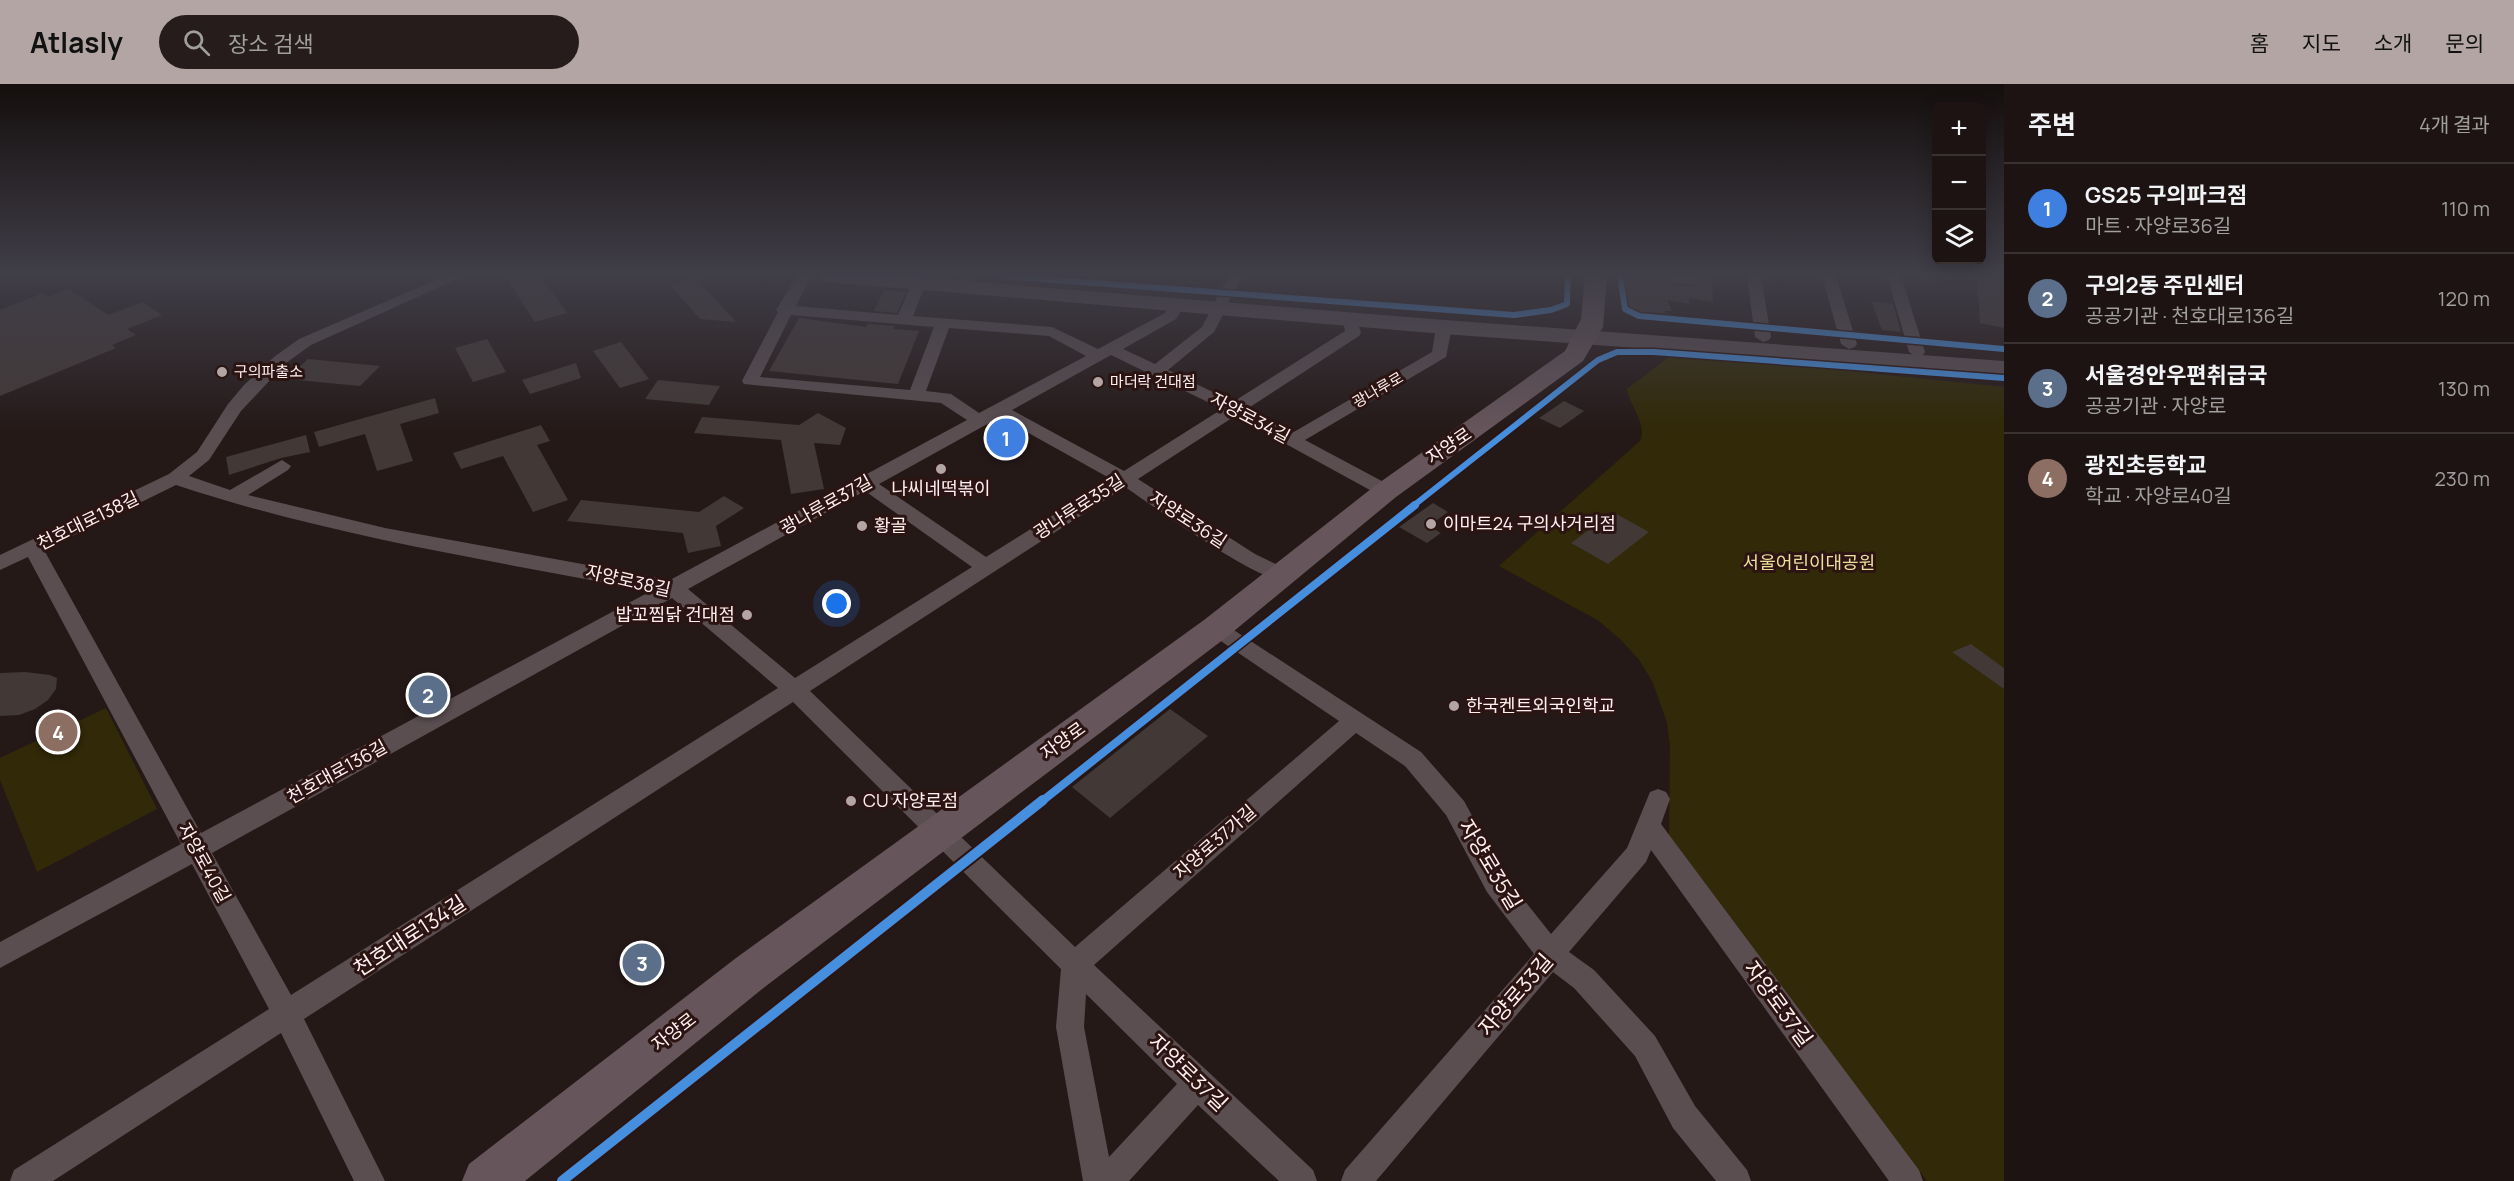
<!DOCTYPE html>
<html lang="ko">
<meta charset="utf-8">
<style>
:root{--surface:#1c1312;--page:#251c1b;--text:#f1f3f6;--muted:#a09e9f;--line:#3a3232;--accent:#b2a5a3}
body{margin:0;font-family:Manrope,"Noto Sans KR",sans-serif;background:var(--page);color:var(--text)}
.controls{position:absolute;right:18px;top:18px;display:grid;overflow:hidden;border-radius:9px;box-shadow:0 3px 15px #0003}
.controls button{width:54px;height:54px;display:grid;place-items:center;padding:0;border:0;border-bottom:2px solid var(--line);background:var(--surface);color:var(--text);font:30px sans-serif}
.you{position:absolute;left:837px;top:520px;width:21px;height:21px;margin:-15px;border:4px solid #fff;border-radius:50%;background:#1a73e8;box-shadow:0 0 0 9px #1a73e833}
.badge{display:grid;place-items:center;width:39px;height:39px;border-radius:50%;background:var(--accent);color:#fff;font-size:20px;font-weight:700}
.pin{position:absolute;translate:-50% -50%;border:3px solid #fff;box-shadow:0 2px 6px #0006}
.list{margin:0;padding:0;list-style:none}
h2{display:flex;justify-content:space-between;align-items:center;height:78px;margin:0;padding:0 24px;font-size:26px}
h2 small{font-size:20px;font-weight:400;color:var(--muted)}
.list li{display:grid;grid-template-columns:39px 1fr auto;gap:18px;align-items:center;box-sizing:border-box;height:90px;padding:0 24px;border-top:2px solid var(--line)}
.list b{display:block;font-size:22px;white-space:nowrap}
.list p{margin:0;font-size:20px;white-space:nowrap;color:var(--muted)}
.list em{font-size:20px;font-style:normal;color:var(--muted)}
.icon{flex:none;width:33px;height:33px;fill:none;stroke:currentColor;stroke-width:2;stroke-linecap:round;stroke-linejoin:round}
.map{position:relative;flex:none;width:2004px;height:1097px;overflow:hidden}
header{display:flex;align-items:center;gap:36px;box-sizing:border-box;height:84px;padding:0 30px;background:var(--accent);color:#111}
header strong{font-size:28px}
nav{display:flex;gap:33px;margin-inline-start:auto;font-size:21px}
.search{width:420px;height:54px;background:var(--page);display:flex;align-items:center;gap:15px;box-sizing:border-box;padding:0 21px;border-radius:33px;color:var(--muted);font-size:22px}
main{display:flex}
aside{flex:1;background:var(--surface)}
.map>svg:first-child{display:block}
</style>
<header>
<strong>Atlasly</strong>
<div class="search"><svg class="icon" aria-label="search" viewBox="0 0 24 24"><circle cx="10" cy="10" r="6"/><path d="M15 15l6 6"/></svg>장소 검색</div>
<nav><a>홈</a><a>지도</a><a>소개</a><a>문의</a></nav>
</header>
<main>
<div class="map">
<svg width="2004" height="1097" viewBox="0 0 2004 1097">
<rect width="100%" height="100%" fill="#251918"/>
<path fill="#312907" d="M1670,272L1791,281L2004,303V1097H1927L1669,751L1670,662L1667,639L1653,599L1640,577L1622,557L1599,537L1499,482L1640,357C1648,340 1629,322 1627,305Z
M106,624L157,725L37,788L0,696V674Z"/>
<path fill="#423836" d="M505,192H541L567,229L535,238Z
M1626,192H1658L1669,199L1689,202L1705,198L1702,192H1712L1713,218L1689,214V220L1667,216L1672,227H1664L1666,232L1639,229L1631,226L1623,209Z
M1977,192L2004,195V244L1980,239Z
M695,193L736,238L700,235L670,201Z
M69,205L108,231L143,218L162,231L127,245L136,251L112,261L116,264L0,312V226L43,209L48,213Z
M884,206L906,208L897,229L874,227Z
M1871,217L1893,220L1901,248L1882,246Z
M799,234L866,243L868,240L895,242L893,245L919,247L898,300L769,287Z
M487,255L506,288L473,298L455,264Z
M621,258L649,295L620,304L593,267Z
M308,275L380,282L360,302L287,295Z
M576,279L581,294L530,310L522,296Z
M658,296L720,302L709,321L645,315Z
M435,314L439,329L400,340L413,377L377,387L365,350L319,363L314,348Z
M1564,317L1584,327L1560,344L1539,334Z
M818,329L846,344L840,361L814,359L824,405L791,410L781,356L694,349L702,333L799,341Z
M541,341L550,357L537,361L568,416L533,428L503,372L461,385L453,369Z
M306,351L310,368L281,374L229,391L226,373Z
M724,412L744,424L716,442L721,462L688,469L683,449L567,437L581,416L699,428Z
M1433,419L1448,428L1429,442L1441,449L1427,459L1399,443Z
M1613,428L1649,448L1608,480L1571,459Z
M1971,560L2004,584V605L1952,568Z
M25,588L50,591L57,594L56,605L48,616L35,625L19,631L0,632V589Z
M1170,625L1208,652L1110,734L1072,703Z"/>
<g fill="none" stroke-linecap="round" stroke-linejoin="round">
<path fill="#5a4e51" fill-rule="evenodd" d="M445,192H464L311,261L286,279L241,327L209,376L189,392L230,406L282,376L291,382L288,386L248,411L385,444L670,496L967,336L941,319L744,300L742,297L778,228L776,226L797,192H811L796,222L898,231L912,199L919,195L926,199L913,232L1052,243L1098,265L1165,229L1171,219H1181L1184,222L1176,235L1123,265L1155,280L1202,243L1213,222L1218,220L1215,217L1229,192H1243L1227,220L1222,221L1226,225L1214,248L1168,286L1233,318L1345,247L1343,236L1346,233H1356L1361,249L1359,252L1247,325L1292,349L1432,268L1436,243L1444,238L1449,240L1452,243L1446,273L1305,356L1393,403L1395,407L1393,411H1379L1235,332L1138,395L1255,470L1290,487L1293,492L1290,497C1265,504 1152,421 1125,403L810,607L1075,863L1339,637L1209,549L1206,544L1209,539L1216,537L1223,539L1421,668L1464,717L1505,792L1551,850L1627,764L1650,708L1658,705L1666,708L1670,715L1661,740L1919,1086L1923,1097H1889L1651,766L1646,778L1569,868L1594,886L1655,952L1695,1022L1747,1086L1751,1097H1716L1673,1044L1635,972L1574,904L1553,888L1376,1097H1341L1345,1086L1534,870L1487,808L1446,731L1405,682L1356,649L1094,881L1313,1086L1317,1097H1279L1198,1021L1129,1097H1083L1056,943L1061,885L793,618L304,935L385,1097H354L281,949L53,1097H10L14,1086L269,925L192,780L0,884V858L181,760L28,473L0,486V471L169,390L197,368L228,320L244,301L274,273L299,255ZM791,231L934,243L910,306L760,293ZM949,244L1049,252L1086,272L979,329L951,310L926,307ZM1111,271L1222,325L1124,387L1012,326ZM1000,333L1111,395L986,473L879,400ZM176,401C330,452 492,477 651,507L201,749L44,466ZM865,407L972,483L795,594L688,505ZM672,514L778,604L291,911L212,769ZM1086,910L1177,1000L1109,1073L1084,943Z
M961,192H975L972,198H962Z
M1660,192H1698L1704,196C1696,204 1668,199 1660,192Z
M1747,192H1761L1771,253L1769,256L1763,258L1755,253Z
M1822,192H1836L1857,260L1855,263L1849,265L1841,260Z
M1887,192H1901L1925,268L1923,271L1917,273L1909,268Z"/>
<path fill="#5c4f54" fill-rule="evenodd" d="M818,192H903L1444,236L2004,277V291L1444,250L828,198L821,196Z"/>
<path fill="#66555b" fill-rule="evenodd" d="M1585,192H1607L1603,243L1583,277L1396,413L1228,552L766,902L525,1097H462L469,1080L736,874L1204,536L1376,401L1565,267L1581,235Z"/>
<defs>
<path id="cycleway-far2" d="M1002,192L1514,231L1551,226L1567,220L1568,192
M1620,192L1625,225L1639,232L2004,265
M1413,422L1598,276L1617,268H1654L2004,294"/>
<path id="cycleway-far1" d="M1041,718L1415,421"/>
<path id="cycleway" d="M562,1097L1043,716"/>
</defs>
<use href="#cycleway-far2" stroke="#2b1412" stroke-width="9"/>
<use href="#cycleway-far1" stroke="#2b1412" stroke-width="11"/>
<use href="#cycleway" stroke="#2b1412" stroke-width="14"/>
<use href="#cycleway-far2" stroke="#468fdf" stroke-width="6"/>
<use href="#cycleway-far1" stroke="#468fdf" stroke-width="8"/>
<use href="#cycleway" stroke="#468fdf" stroke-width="10"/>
</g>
<linearGradient id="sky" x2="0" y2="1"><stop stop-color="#140e0d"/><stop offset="0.55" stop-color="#403e48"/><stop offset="1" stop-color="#403e48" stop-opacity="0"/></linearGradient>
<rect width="2004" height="346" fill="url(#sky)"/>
<g fill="#b2a5a3" stroke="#2b1412" stroke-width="2">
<circle cx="222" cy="288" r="6"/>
<circle cx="1098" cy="298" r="6"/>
<circle cx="941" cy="385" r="6"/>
<circle cx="1431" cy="440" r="6"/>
<circle cx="862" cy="442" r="6"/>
<circle cx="747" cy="531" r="6"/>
<circle cx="1454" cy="622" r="6"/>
<circle cx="851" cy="717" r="6"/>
</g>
<g text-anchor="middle" stroke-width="6" stroke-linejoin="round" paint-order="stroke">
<g font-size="15" fill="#fef0ee" stroke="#2b1412" text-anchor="start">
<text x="234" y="293">구의파출소</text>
<text x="1110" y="303">마더락 건대점</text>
</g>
<g font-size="15" fill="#fef0ee" stroke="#2b1412">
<text transform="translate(1378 306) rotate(-30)" y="5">광나루로</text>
</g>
<g font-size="18" fill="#fef0ee" stroke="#2b1412">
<text transform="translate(1250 334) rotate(28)" y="6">자양로34길</text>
<text transform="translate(1449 362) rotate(-34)" y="6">자양로</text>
<text transform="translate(826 421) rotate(-29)" y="6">광나루로37길</text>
<text transform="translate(1079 423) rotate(-33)" y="6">광나루로35길</text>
<text transform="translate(1188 436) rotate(33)" y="6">자양로36길</text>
<text transform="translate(88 437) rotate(-26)" y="6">천호대로138길</text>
<text transform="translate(628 497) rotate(13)" y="6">자양로38길</text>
<text transform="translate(1063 657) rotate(-36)" y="6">자양로</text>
<text transform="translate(337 688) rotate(-29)" y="6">천호대로136길</text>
<text transform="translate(1215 758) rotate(-41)" y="6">자양로37가길</text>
<text transform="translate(204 779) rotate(61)" y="6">자양로40길</text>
<text transform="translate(674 948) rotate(-38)" y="6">자양로</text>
</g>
<g font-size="18" fill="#fef0ee" stroke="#2b1412" text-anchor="start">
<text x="941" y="411" text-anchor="middle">나씨네떡볶이</text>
<text x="1443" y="446">이마트24 구의사거리점</text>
<text x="874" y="448">황골</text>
<text x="735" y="537" text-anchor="end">밥꼬찜닭 건대점</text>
<text x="1466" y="628">한국켄트외국인학교</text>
<text x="863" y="723">CU 자양로점</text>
</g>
<g font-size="18" fill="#eedf9d" stroke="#2b1412">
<text x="1809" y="485">서울어린이대공원</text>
</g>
<g font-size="21" fill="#fef0ee" stroke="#2b1412">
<text transform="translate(1490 781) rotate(59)" y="7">자양로35길</text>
<text transform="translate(410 852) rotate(-33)" y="7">천호대로134길</text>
<text transform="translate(1516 911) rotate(-49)" y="7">자양로33길</text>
<text transform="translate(1778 920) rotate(54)" y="7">자양로37길</text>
<text transform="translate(1188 989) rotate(44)" y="7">자양로37길</text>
</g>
</g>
</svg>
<div class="controls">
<button>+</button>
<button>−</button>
<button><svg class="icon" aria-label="layers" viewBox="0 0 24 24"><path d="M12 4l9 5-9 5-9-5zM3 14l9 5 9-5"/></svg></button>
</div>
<div class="you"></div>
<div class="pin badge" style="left:1006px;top:354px;background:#3f7fe0">1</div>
<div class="pin badge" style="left:428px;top:611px;background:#5c6f8a">2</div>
<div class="pin badge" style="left:642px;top:879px;background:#5c6f8a">3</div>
<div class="pin badge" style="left:58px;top:648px;background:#8d6e63">4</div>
</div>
<aside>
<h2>주변<small>4개 결과</small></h2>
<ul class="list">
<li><span class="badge" style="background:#3f7fe0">1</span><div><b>GS25 구의파크점</b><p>마트 · 자양로36길</p></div><em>110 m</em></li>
<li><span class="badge" style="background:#5c6f8a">2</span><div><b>구의2동 주민센터</b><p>공공기관 · 천호대로136길</p></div><em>120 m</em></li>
<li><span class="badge" style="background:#5c6f8a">3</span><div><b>서울경안우편취급국</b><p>공공기관 · 자양로</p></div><em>130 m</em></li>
<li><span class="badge" style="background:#8d6e63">4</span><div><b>광진초등학교</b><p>학교 · 자양로40길</p></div><em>230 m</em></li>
</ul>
</aside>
</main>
